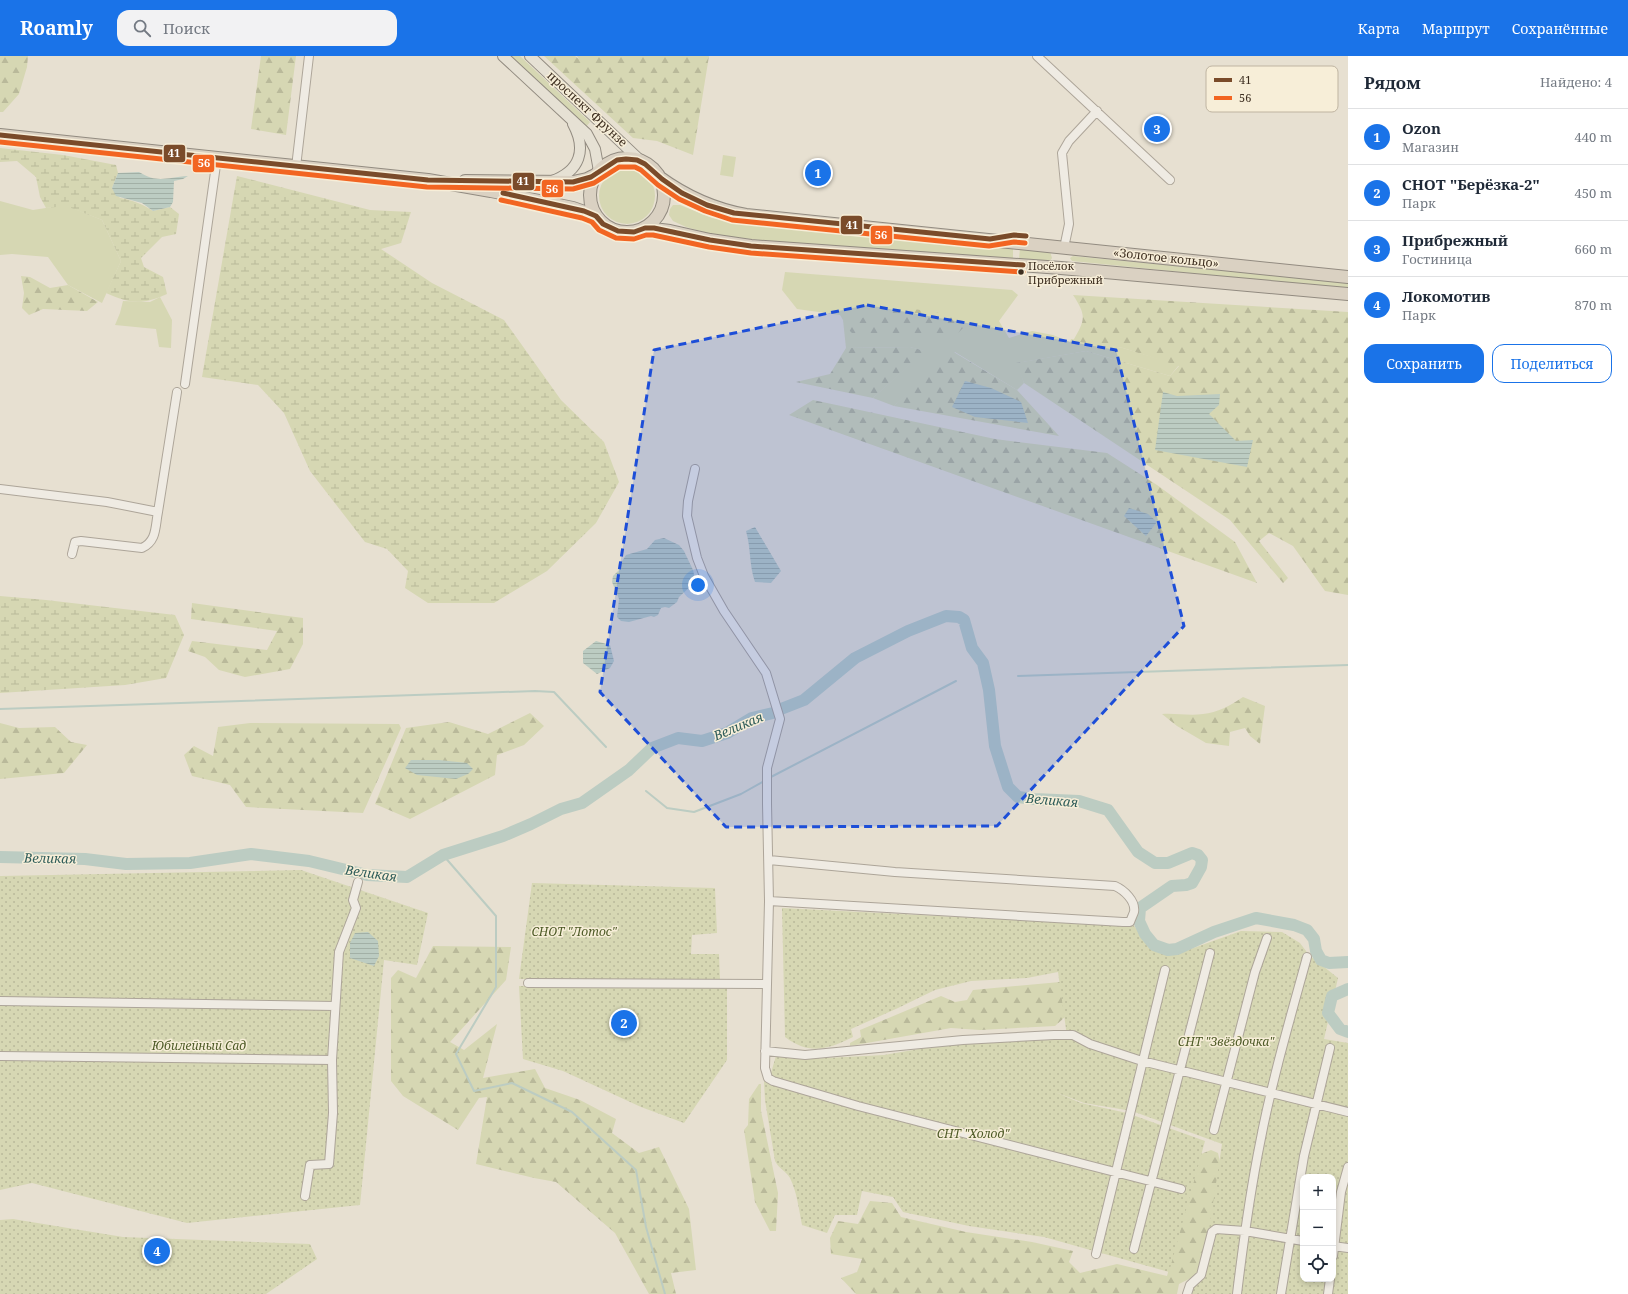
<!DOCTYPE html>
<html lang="ru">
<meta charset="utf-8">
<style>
:root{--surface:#fff;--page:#f2f2f3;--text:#1f2937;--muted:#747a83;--line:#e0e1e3;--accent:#1a73e8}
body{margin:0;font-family:"Noto Serif",serif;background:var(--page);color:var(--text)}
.controls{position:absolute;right:12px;bottom:12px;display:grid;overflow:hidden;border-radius:8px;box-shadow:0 2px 6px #0003}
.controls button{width:36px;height:36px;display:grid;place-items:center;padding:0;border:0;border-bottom:1px solid var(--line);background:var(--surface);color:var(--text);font:20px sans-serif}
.you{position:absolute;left:698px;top:529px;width:14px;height:14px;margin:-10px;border:3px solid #fff;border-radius:50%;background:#1a73e8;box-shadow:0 0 0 6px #1a73e833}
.badge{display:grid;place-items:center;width:26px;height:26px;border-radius:50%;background:var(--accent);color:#fff;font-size:13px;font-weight:700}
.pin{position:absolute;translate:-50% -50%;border:2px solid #fff;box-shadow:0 1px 4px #0006}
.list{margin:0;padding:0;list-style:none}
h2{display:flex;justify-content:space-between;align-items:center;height:52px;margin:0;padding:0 16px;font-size:17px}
h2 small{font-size:13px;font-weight:400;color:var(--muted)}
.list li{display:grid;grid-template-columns:26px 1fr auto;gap:12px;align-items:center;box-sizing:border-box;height:56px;padding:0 16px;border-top:1px solid var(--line)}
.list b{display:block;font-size:15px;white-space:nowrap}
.list p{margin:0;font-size:13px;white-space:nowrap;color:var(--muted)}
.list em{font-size:13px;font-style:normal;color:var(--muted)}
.actions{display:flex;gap:8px;padding:12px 16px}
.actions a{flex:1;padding:9px 0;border:1px solid var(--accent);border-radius:12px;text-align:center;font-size:14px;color:var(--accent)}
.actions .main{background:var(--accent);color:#fff}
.icon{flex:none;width:22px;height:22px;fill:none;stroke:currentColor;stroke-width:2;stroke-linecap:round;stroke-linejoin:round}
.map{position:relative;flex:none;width:1348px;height:1238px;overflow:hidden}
header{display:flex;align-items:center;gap:24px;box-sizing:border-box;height:56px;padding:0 20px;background:var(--accent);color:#fff}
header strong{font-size:19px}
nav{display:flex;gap:22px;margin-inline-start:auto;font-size:14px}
.search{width:280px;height:36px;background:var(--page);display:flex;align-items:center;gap:10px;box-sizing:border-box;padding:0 14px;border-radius:12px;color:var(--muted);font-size:15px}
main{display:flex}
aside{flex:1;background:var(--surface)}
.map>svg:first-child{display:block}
</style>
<header>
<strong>Roamly</strong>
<div class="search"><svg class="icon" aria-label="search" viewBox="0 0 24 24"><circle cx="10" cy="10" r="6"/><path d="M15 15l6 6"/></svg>Поиск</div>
<nav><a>Карта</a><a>Маршрут</a><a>Сохранённые</a></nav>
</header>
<main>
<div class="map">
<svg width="1348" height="1238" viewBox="0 0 1348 1238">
<defs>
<pattern id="forest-firs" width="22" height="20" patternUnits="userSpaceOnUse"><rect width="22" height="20" fill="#d6d7b3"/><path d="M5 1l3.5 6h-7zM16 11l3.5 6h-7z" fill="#b9b99a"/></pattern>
<pattern id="wetland-marsh" width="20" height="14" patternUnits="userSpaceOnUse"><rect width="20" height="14" fill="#d6d7b3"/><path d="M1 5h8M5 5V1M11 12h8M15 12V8" fill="none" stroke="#b9b99a"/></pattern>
<pattern id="park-dots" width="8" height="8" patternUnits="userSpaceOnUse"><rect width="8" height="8" fill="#d6d7b3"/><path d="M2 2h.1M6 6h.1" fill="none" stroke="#b9b99a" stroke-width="1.8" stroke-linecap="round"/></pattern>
<pattern id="water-rules" width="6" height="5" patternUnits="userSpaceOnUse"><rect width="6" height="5" fill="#bcccc2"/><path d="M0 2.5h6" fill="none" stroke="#a2b0a6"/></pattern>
</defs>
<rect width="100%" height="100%" fill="#e7e0d1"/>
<path fill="#d6d7b3" d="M511,0H520L590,66L586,71Z
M723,99L736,101L733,121L720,119Z
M599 140a28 28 0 1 1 56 0a28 28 0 1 1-56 0Z
M0,145L33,154L65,149L102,164L121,205L102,247L68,229L48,201L12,198L0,199Z
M673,149H680L712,162L728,165L798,169L1013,192V202L796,188L715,179L686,171L673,165L669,159L670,153Z
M1020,192L1050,195L1052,202L1050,205L1019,203Z
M1073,200L1348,227V233L1072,205L1070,202Z
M785,216L1012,234L1018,239L999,265L1009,282L1032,275L1053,279L1070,286L1071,283L1123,292L1179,309L1170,320L1086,295L1017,307L1024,327L1017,334L955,296L894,350L873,342L924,295L910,291L846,292L843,264L840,259L797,253L782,234Z
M160,241L172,264L171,292L159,291L156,273L115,269L120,257L123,245L150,246Z"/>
<path fill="url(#forest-firs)" d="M0,0H28L27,11L19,38L3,56H0Z
M261,0H296L286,79L251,73Z
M544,0H575L579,3L577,0H709L693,99L657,85L633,82Z
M21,220L30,221L50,232L68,229L98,246L87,255L43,253L29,259L22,252L24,237Z
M1073,239L1348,256V539L1325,535L1293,490L1269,477L1259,485L1288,522L1283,527L1230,464L1024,327L1016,307L1086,295L1170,320L1179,310L1123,292L1073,285C1085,264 1087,260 1073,239Z
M908,252L951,259L970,265L956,279L855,280L844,269L872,258Z
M910,291L925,295L873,342L796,326L830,318L846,292Z
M952,295L1017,334L1059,380L894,350Z
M813,344L995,383L1107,397L1157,429L1235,486L1257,527L789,359Z
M192,547L303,562V588L290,613L245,621L219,614L205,601L188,595L192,585L267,594L277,575L191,563Z
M1243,641L1265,650L1260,688L1250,680L1245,672L1230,676L1229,690L1206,687L1177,670L1162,658C1176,657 1189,660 1203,658C1217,657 1231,649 1243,641Z
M530,657L544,670L524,689L497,699L495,719L410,763L375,748L406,672L449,666L488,678Z
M0,667L19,672L55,671L71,686L87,689L64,717L0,723Z
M250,667L399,668L401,672L363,757L246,751L230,729L192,720L184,699L194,690L213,700L218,671Z
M433,890L511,891L506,924L450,986L464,994L497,968L483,1022L535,1013L545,1032L580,1044L616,1063L612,1077L639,1097L659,1091L689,1153L696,1214L671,1217L676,1238H649L615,1177L556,1126L534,1122L476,1108L487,1041L479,1042L458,1074L403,1040L391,1025V922L398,914L416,922Z
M1060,926L1065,961L1055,970L980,974L951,972L850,990V987L861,981L860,974L941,940L955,946L967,944L973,934Z
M759,1028H761V1055L778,1137L776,1175H770L755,1146L744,1074L748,1069L749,1043Z
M1211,1094L1218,1097L1221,1111L1208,1182L1199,1218L1179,1228L1177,1238H856L841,1222L857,1216L862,1203L831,1198L830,1182L838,1165L858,1168L870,1145L892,1147L901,1161L966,1176L1032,1186L1073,1195L1069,1206L1080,1217L1117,1208L1167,1220L1201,1098Z"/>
<path fill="url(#wetland-marsh)" d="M0,92L63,99L116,109L118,117L112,132L120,142C133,144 142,148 153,155L170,151L179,158L176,178L162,181L141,202L144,211L163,221L167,238C143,249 130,248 106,237L121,205L102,164L66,150L46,152L40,141L36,121L17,105L0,106Z
M237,120L370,154L411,156L401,187L381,193L432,227L504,264L561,344L604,386L619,426L596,467L547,515L494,547H428L405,532L408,515L387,493L365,486L310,415L284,357L258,329L202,321Z
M0,540L46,544L175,559L184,579L166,622L125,629L0,637Z"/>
<path fill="url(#park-dots)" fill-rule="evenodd" d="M301,814L428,857L417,909L384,904L360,1149L187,1167L32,1127L0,1134V820Z
M532,827L715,832L717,877L692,879L691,898H719L720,923H519Z
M782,852L1119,869H1133L1156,894L1174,899L1241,875L1282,876L1300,887L1309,899L1338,922L1324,983L1348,987V1238H1190L1193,1227L1201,1226L1222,1088L1132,1055L1084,1047L1055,1036L1081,1047L1127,1057L1205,1085L1169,1216L1044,1181L969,1170L903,1156L893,1141L862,1135L857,1159H835L827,1177L802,1169C799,1154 797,1136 790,1122C787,1116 779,1113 775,1105L765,1044L764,1026L770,1020L776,1000L807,1003L884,999L936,990L1025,981L1065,980L1066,973L1058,916L1027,922L971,925L935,934L898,952L851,973L853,981C827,994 809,999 785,981ZM1303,1121H1333V1223H1303Z
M519,930L727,931V1004L684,1067L641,1051L563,1015L523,1003Z
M13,1163L123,1181L310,1188L317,1203L266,1238H0V1164Z"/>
<path fill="url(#water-rules)" d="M139,116C158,128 167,121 188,120L183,123L174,125L173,146L170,151L153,155L142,147L116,140L112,132L118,117Z
M965,325L991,332L1021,346L1028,367L975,361L952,351Z
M1163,336L1177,340L1220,338L1219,349L1209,358L1236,385L1253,384L1247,411L1155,394Z
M1129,452L1148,458L1157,466L1146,480L1124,460Z
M755,471L781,515L771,527L755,526C749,509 751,492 746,475Z
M664,482L679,489L684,495L693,514L695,523L693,528L679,541L677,546L669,552L665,551L661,552L658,559L654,561L651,560L629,566L621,565L617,561L619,543L612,526L613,520L620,513L621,507L626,499L647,493L655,484Z
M596,585L610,589L614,605L610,612L597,618L583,607V595Z
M411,704H439L467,707L473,713L468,718L456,723L417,719L405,712Z
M368,876L378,885L379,900L374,910L350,902V887L355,877Z"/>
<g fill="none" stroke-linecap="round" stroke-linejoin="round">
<path stroke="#bcccc2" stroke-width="2" d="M1018,620L1348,609
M0,653L535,635L554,636L606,691
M769,722L956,625
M646,735L667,752L694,756L741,738L764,725
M443,799L496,860V931L456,998L474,1035L512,1027L572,1056L636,1114L646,1171L665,1238"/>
<path stroke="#bcccc2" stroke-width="12" d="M781,653L804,644L855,602L908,575L946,560L959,561L964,564L972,592L983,607L989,634L995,690L1008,731L1018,741L1034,743L1079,745L1108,754L1138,796L1155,807H1168L1192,797L1198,799L1202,804L1201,811L1192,827L1186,829L1172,830L1140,852L1139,865L1145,878L1154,889L1168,894L1177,893L1214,876L1256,862L1294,869L1307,874L1314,883L1316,895L1321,904L1329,907L1348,906
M0,801L85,803L126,808L190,807L251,798L309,805L367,819L407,821L443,799L503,780L531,768L561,753L582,747L629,714L652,692L678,682L702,685L727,677L752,662L773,657
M1348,933L1332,940L1328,957L1340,973L1348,976"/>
<defs>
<path id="minor" d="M1037,0L1170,124
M296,111L309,0
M1064,192L1069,168L1062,97L1069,85L1097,55
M185,328L217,102
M695,413L688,445L687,460L697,502L704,520L724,555L766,617L780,663L767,712V748L769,845L765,1012L768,1022L773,1025L858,1050L1181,1133
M0,433L107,446L158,456C155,471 157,485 142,492L81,485L75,486L72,498
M158,456L177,336
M769,804L895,816L1115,830C1124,834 1136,845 1134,856C1133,859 1131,863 1130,866H1123L769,845
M528,927L766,928
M0,945L335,950
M765,995L805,999L963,984L1054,979H1073L1090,988L1142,1005L1348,1056
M0,1000L332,1004
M1214,1074L1255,916L1267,882
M305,1140L310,1109L329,1108L333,1057L332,1004L339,896L356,852L353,844L358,826
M1333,1190L1348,1192
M1134,1193L1210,897
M1096,1198L1165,914
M1333,1200L1341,1136L1348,1111
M1187,1238L1190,1229L1201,1219L1212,1176L1216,1173L1245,1175L1303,1185
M1237,1238C1243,1188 1250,1137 1260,1087C1272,1024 1290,963 1307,901
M1281,1238L1304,1100L1330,992
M1328,1238L1330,1223"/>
<path id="major" d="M503,0L587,78L595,93L599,115
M530,0L643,107
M552,125C580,115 587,94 573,68"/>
<path id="highway" d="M0,79L428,124L491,135L573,152L596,160
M590 139a37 37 0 1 1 74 0a37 37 0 1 1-74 0Z
M659,121C685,140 713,153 746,159L1348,221
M465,125L573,126L587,123L597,118
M645,172L670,175L710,184L751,190L1061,212L1348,238"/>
</defs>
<use href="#minor" stroke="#ada599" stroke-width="10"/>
<use href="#major" stroke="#928b80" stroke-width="12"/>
<use href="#highway" stroke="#928b80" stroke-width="14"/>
<use href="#minor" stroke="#efebe3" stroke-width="8"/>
<use href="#major" stroke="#e6e1d4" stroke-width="10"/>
<use href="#highway" stroke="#dad1c2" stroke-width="12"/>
<defs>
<path id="bus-1" d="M0,79L428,124L573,126L591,121L617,104L626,103L637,104L645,108L662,123L682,137L707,149L734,157L990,183L1014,179L1026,180
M503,137L584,155L596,160L603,168L618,175L634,176L645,172H654L710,184L751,190L1023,209"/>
<path id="bus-2" d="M0,86L427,131L573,133L594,127L619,111H635L641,114L658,129L679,143L705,155L732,164L989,190L1014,186L1025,187
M501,144L582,162L592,166L599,174L616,182L634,183L646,179H653L709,191L751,197L1023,216"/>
</defs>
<use href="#bus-1" stroke="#f7eed8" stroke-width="8"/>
<use href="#bus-2" stroke="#f7eed8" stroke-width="8"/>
<use href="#bus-1" stroke="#7a4b2a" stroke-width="5"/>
<use href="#bus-2" stroke="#f26522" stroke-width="5"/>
</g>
<path fill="#1d4ed8" fill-opacity="0.2" stroke="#1d4ed8" stroke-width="3" stroke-dasharray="8 5" stroke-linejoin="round" d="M867,249L1116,294L1184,570L997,770L726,771L600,636L654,294Z"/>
<circle fill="#3d2e20" stroke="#f7eed8" stroke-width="1.5" cx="1021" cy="216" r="3.5"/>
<g text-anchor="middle" stroke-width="3" stroke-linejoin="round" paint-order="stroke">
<g font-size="11" fill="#3d2e20" stroke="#f7eed8" text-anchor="start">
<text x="1028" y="214">Посёлок<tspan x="1028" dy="14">Прибрежный</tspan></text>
</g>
<g font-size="12" fill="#3d2e20" stroke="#f7eed8">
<text transform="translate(587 53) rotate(43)" y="4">проспект Фрунзе</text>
<text transform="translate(1166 202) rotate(6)" y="4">«Золотое кольцо»</text>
</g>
<g font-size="12" font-style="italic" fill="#4d5a26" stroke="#f7eed8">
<text x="574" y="880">СНОТ "Лотос"</text>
<text x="1226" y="990">СНТ "Звёздочка"</text>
<text x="199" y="994">Юбилейный Сад</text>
<text x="973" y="1082">СНТ "Холод"</text>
</g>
<g font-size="13" font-style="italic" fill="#2f5d5a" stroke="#f7eed8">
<text transform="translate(738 670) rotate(-23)" y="5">Великая</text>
<text transform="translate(1052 744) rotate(5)" y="5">Великая</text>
<text transform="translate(50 802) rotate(1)" y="5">Великая</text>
<text transform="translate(371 817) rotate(8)" y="5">Великая</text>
</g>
</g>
<rect x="1206" y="10" width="132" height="46" rx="6" fill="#f7eed8" stroke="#bfb4a1" stroke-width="1"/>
<rect x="1214" y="22" width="18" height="4" fill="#7a4b2a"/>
<rect x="1214" y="40" width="18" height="4" fill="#f26522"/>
<g font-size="11" fill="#3d2e20">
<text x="1239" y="28">41</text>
<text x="1239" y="46">56</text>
</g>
<g stroke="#f7eed8" stroke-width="1.5">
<rect x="163" y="88" width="23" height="19" rx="4" fill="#7a4b2a"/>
<rect x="192" y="98" width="23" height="19" rx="4" fill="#f26522"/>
<rect x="512" y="116" width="23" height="19" rx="4" fill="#7a4b2a"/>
<rect x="541" y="123" width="23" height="19" rx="4" fill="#f26522"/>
<rect x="840" y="159" width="23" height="20" rx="4" fill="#7a4b2a"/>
<rect x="870" y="169" width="23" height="20" rx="4" fill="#f26522"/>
</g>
<g font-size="11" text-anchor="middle" font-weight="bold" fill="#fff">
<text x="174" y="101">41</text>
<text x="204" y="111">56</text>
<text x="523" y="129">41</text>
<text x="552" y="137">56</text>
<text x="852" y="173">41</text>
<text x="881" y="183">56</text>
</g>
</svg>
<div class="controls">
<button>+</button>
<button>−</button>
<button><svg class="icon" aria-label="locate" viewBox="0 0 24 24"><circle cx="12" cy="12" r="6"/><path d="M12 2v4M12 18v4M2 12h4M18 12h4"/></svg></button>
</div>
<div class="you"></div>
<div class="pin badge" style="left:818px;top:117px">1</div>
<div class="pin badge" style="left:624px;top:967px">2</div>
<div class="pin badge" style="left:1157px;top:73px">3</div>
<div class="pin badge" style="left:157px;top:1195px">4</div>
</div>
<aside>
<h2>Рядом<small>Найдено: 4</small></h2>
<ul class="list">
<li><span class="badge">1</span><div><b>Ozon</b><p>Магазин</p></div><em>440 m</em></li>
<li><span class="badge">2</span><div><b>СНОТ &quot;Берёзка-2&quot;</b><p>Парк</p></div><em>450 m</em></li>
<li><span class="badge">3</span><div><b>Прибрежный</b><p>Гостиница</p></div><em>660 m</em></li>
<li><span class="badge">4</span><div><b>Локомотив</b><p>Парк</p></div><em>870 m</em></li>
</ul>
<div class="actions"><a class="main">Сохранить</a><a>Поделиться</a></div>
</aside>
</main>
